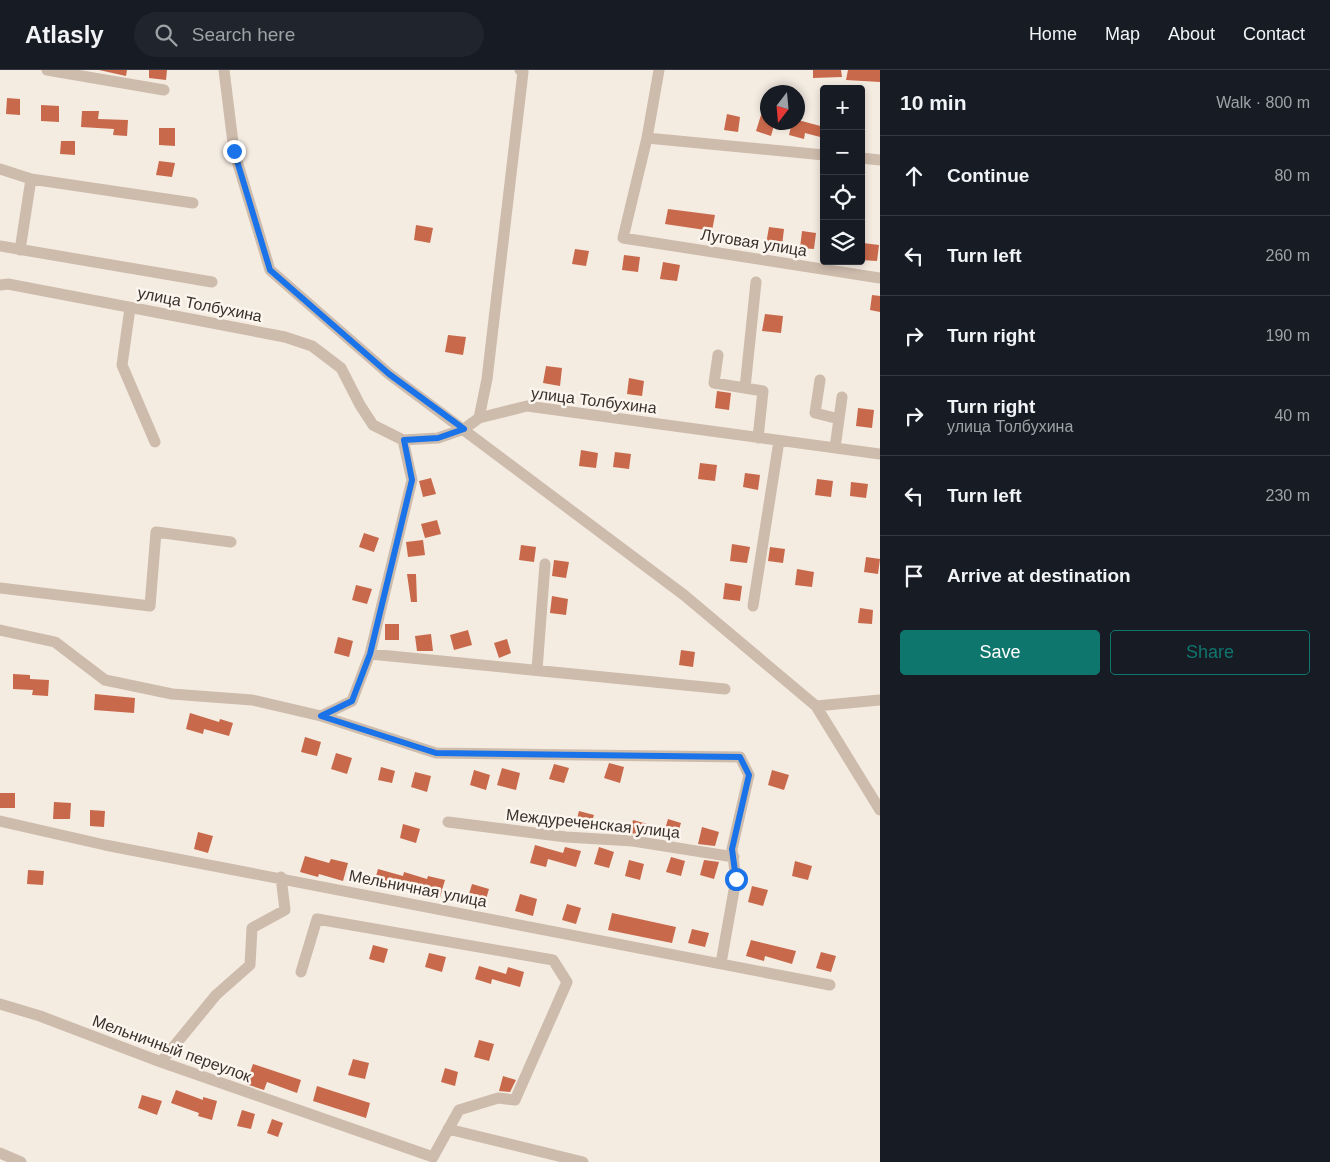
<!DOCTYPE html>
<meta charset="utf-8">
<style>
:root{--surface:#171b24;--page:#20242c;--text:#f1f3f6;--muted:#9ea1a6;--line:#363941;--accent:#0f766e}
body{margin:0;font-family:Arial,sans-serif;background:var(--page);color:var(--text)}
.controls{position:absolute;right:15px;top:15px;display:grid;overflow:hidden;border-radius:5px;box-shadow:0 2px 8px #0003}
.controls button{width:45px;height:45px;display:grid;place-items:center;padding:0;border:0;border-bottom:1px solid var(--line);background:var(--surface);color:var(--text);font:25px sans-serif}
.compass{position:absolute;left:760px;top:15px;width:45px;height:45px;border-radius:50%;background:var(--surface);box-shadow:0 2px 8px #0003;rotate:196deg}
.stop{position:absolute;width:15px;height:15px;margin:-11px;border:4px solid #1a73e8;border-radius:50%;background:#fff}
.stop.end{background:#1a73e8;border-color:#fff;box-shadow:0 1px 5px #0008}
.list{margin:0;padding:0;list-style:none}
h2{display:flex;justify-content:space-between;align-items:center;height:65px;margin:0;padding:0 20px;font-size:21px}
h2 small{font-size:16px;font-weight:400;color:var(--muted)}
.list li{display:grid;grid-template-columns:32px 1fr auto;gap:15px;align-items:center;box-sizing:border-box;height:80px;padding:0 20px;border-top:1px solid var(--line)}
.list b{display:block;font-size:19px;white-space:nowrap}
.list p{margin:0;font-size:16px;white-space:nowrap;color:var(--muted)}
.list em{font-size:16px;font-style:normal;color:var(--muted)}
.actions{display:flex;gap:10px;padding:15px 20px}
.actions a{flex:1;padding:11px 0;border:1px solid var(--accent);border-radius:5px;text-align:center;font-size:18px;color:var(--accent)}
.actions .main{background:var(--accent);color:#fff}
.icon{flex:none;width:28px;height:28px;fill:none;stroke:currentColor;stroke-width:2;stroke-linecap:round;stroke-linejoin:round}
.map{position:relative;flex:none;width:880px;height:1092px;overflow:hidden}
header{display:flex;align-items:center;gap:30px;box-sizing:border-box;height:70px;padding:0 25px;background:var(--surface);border-bottom:1px solid var(--line)}
header strong{font-size:24px}
nav{display:flex;gap:28px;margin-inline-start:auto;font-size:18px}
.search{width:350px;height:45px;background:var(--page);display:flex;align-items:center;gap:12px;box-sizing:border-box;padding:0 18px;border-radius:28px;color:var(--muted);font-size:19px}
main{display:flex}
aside{flex:1;background:var(--surface)}
.map>svg:first-child{display:block}
</style>
<header>
<strong>Atlasly</strong>
<div class="search"><svg class="icon" aria-label="search" viewBox="0 0 24 24"><circle cx="10" cy="10" r="6"/><path d="M15 15l6 6"/></svg>Search here</div>
<nav><a>Home</a><a>Map</a><a>About</a><a>Contact</a></nav>
</header>
<main>
<div class="map">
<svg width="880" height="1092" viewBox="0 0 880 1092">
<rect width="100%" height="100%" fill="#f4ebe1"/>
<path fill="#c8694b" d="M99,0H127L126,6Z
M149,0H167L166,10L149,8Z
M813,0H841L842,7L813,8Z
M848,0H880V12L846,10Z
M7,28L20,29V45L6,44Z
M41,35L59,36V52L41,51Z
M82,41H99L98,49L128,50L127,66L113,65L114,59L81,57Z
M727,44L740,47L738,62L724,60Z
M761,45L768,47V52H775L771,66L756,61Z
M798,50L824,57V68L805,63L804,69L789,65L792,52H798Z
M159,58H175V76L159,75Z
M61,71H75V85L60,84Z
M159,91L175,93L172,107L156,105Z
M668,139L715,145L712,161L665,154Z
M416,155L433,158L430,173L414,170Z
M769,157L784,159L782,176L766,174Z
M802,161L816,163L814,179L800,178Z
M863,173L879,175L877,191L861,190Z
M575,179L589,181L586,196L572,194Z
M624,185L640,187L638,202L622,200Z
M663,192L680,195L677,211L660,209Z
M872,225L880,226V242L870,240Z
M765,244L783,246L781,263L762,261Z
M448,265L466,267L463,285L445,282Z
M546,296L562,298L560,316L543,313Z
M629,308L644,311L642,326L627,324Z
M717,321L731,323L729,340L715,338Z
M858,338L874,340L872,358L856,356Z
M581,380L598,383L596,398L579,396Z
M615,382L631,384L629,399L613,397Z
M700,393L717,395L715,411L698,409Z
M745,403L760,405L758,420L743,417Z
M431,408L436,424L423,427L419,411Z
M817,409L833,411L831,427L815,425Z
M851,412L868,414L866,428L850,426Z
M437,450L441,464L425,468L421,454Z
M364,463L379,468L374,482L359,477Z
M423,470L425,485L408,487L406,472Z
M732,474L750,477L747,493L730,491Z
M521,475L536,477L534,492L519,490Z
M770,477L785,479L783,493L768,491Z
M866,487L880,489L878,504L864,502Z
M554,490L569,492L566,508L552,506Z
M797,499L814,502L812,517L795,515Z
M407,504H416L417,532H411Z
M725,513L742,516L740,531L723,529Z
M356,515L372,519L367,534L352,530Z
M552,526L568,529L566,545L550,543Z
M860,538L873,540L872,554L858,553Z
M385,554H399V570H385Z
M468,560L472,575L454,580L450,565Z
M431,564L433,581H417L415,566Z
M338,567L353,571L349,587L334,583Z
M507,569L511,583L499,588L494,573Z
M681,580L695,582L693,597L679,595Z
M13,604L30,605V609L49,610L48,626L32,625L33,620L13,619Z
M95,624L135,628L134,643L94,640Z
M190,643L219,652L220,649L233,653L229,666L204,659L203,664L186,659Z
M305,667L321,672L317,686L301,682Z
M336,683L352,688L347,704L331,699Z
M609,693L624,697L620,713L604,708Z
M554,694L569,698L564,713L549,709Z
M381,697L395,701L392,713L378,710Z
M502,698L520,703L516,720L497,715Z
M474,700L490,705L486,720L470,715Z
M772,700L789,705L784,720L768,715Z
M415,702L431,706L427,722L411,717Z
M0,723H15V738H0Z
M54,732L71,733L70,749H53Z
M90,740L105,741L104,757L90,756Z
M579,741L594,745L589,760L575,756Z
M668,749L681,753L676,769L663,766Z
M633,750L651,755L648,766L630,763Z
M403,754L420,759L416,773L400,768Z
M702,757L719,762L715,776L698,774Z
M198,762L213,766L208,783L194,779Z
M535,775L563,783L565,777L581,781L576,797L548,789L546,797L530,793Z
M599,777L614,782L609,798L594,794Z
M305,786L329,793L331,789L348,793L343,811L319,804L318,807L300,802Z
M671,787L685,791L681,806L666,802Z
M629,790L644,794L640,810L625,806Z
M704,790L719,792L714,809L700,805Z
M795,791L812,796L808,810L792,806Z
M378,799L403,806L404,802L427,809L428,806L445,810L440,827L390,814L389,818L374,813Z
M28,800L44,801L43,815L27,814Z
M472,814L489,819L484,836L467,831Z
M752,816L768,820L763,836L748,832Z
M520,824L537,829L533,846L515,841Z
M567,834L581,838L576,854L562,850Z
M612,843L676,857L672,873L608,860Z
M692,859L709,863L705,877L688,873Z
M751,870L796,881L792,894L765,886L764,891L746,886Z
M373,875L388,879L384,893L369,889Z
M821,882L836,886L831,902L816,898Z
M429,883L446,887L442,902L425,897Z
M479,896L506,904L508,897L524,902L520,917L492,909L491,914L475,909Z
M479,970L494,974L489,991L474,987Z
M353,989L369,993L365,1009L348,1005Z
M253,994L301,1010L297,1023L267,1012L264,1020L246,1014Z
M445,998L458,1002L455,1016L441,1012Z
M503,1006L516,1010L510,1022L499,1021Z
M317,1016L370,1033L366,1048L313,1031Z
M176,1020L203,1030V1027L217,1031L212,1050L198,1046L199,1043L171,1033Z
M142,1025L162,1031L157,1045L138,1038Z
M242,1040L255,1044L251,1059L237,1056Z
M272,1049L283,1053L278,1067L267,1063Z"/>
<g fill="none" stroke-linecap="round" stroke-linejoin="round">
<path stroke="#cdbbac" stroke-width="11" d="M47,0L164,20
M224,0L234,81L270,200L389,304L684,525L816,636L880,740
M659,0L647,68L824,85
M647,68L623,168L880,208
M861,88L880,90
M0,99L31,109L193,133
M0,176L212,212
M20,180L31,109
M0,215L8,214L285,267L312,276L341,298L360,335L373,355L403,370L438,368L464,359L479,348L527,336L880,384
M130,238L122,295L155,372
M718,285L714,313L763,321L758,368
M820,310L815,343L839,349
M745,318L756,212
M479,348L487,309L523,2L520,0
M403,370L412,410L370,584L725,619
M835,378L842,327
M0,518L150,536L156,462L231,472
M753,536L779,371
M0,560L55,572L105,610L172,624L252,630L321,646
M370,584L352,631L321,646L436,683L740,687L749,705L732,779L736,809L721,893
M537,600L545,494
M816,636L880,630
M0,751L105,775L830,915
M448,752L566,767L633,771L734,787
M0,934L40,946L161,992L433,1087L459,1040L498,1028L515,1030L567,912L553,890L317,849L301,902
M161,992L216,925L250,895L252,858L285,840L281,807
M448,1059L583,1092
M0,1083L21,1092"/>
</g>
<g fill="none" stroke-linecap="round" stroke-linejoin="round">
<path stroke="#1a73e8" stroke-width="6" d="M234,81L270,200L389,304L464,359L438,368L404,370L412,410L370,584L352,631L321,646L436,683L740,687L749,705L732,779L736,809"/>
</g>
<g text-anchor="middle" stroke-width="5" stroke-linejoin="round" paint-order="stroke">
<g font-size="16" fill="#3b302b" stroke="#fbf5ee">
<text transform="translate(754 172) rotate(9)" y="6">Луговая улица</text>
<text transform="translate(200 234) rotate(11)" y="6">улица Толбухина</text>
<text transform="translate(594 330) rotate(7)" y="6">улица Толбухина</text>
<text transform="translate(593 753) rotate(6)" y="6">Междуреченская улица</text>
<text transform="translate(418 818) rotate(11)" y="6">Мельничная улица</text>
<text transform="translate(172 978) rotate(20)" y="6">Мельничный переулок</text>
</g>
</g>
</svg>
<div class="controls">
<button>+</button>
<button>−</button>
<button><svg class="icon" aria-label="locate" viewBox="0 0 24 24"><circle cx="12" cy="12" r="6"/><path d="M12 2v4M12 18v4M2 12h4M18 12h4"/></svg></button>
<button><svg class="icon" aria-label="layers" viewBox="0 0 24 24"><path d="M12 4l9 5-9 5-9-5zM3 14l9 5 9-5"/></svg></button>
</div>
<svg class="compass" viewBox="-18 -18 36 36"><path d="M0-13l5 13h-10z" fill="#e53935"/><path d="M0 13l5-13h-10z" fill="#9ea1a6"/></svg>
<div class="stop" style="left:736px;top:809px"></div>
<div class="stop end" style="left:234px;top:81px"></div>
</div>
<aside>
<h2>10 min<small>Walk · 800 m</small></h2>
<ul class="list">
<li><svg class="icon" aria-label="ahead" viewBox="0 0 24 24"><path d="M12 20V5M6 11l6-6 6 6"/></svg><div><b>Continue</b></div><em>80 m</em></li>
<li><svg class="icon" aria-label="left" viewBox="0 0 24 24"><path d="M17 20v-9H6M10 6l-5 5 5 5"/></svg><div><b>Turn left</b></div><em>260 m</em></li>
<li><svg class="icon" aria-label="right" viewBox="0 0 24 24"><path d="M7 20v-9h11M14 6l5 5-5 5"/></svg><div><b>Turn right</b></div><em>190 m</em></li>
<li><svg class="icon" aria-label="right" viewBox="0 0 24 24"><path d="M7 20v-9h11M14 6l5 5-5 5"/></svg><div><b>Turn right</b><p>улица Толбухина</p></div><em>40 m</em></li>
<li><svg class="icon" aria-label="left" viewBox="0 0 24 24"><path d="M17 20v-9H6M10 6l-5 5 5 5"/></svg><div><b>Turn left</b></div><em>230 m</em></li>
<li><svg class="icon" aria-label="arrive" viewBox="0 0 24 24"><path d="M6 21V4h12l-3 4 3 4H6"/></svg><div><b>Arrive at destination</b></div></li>
</ul>
<div class="actions"><a class="main">Save</a><a>Share</a></div>
</aside>
</main>
